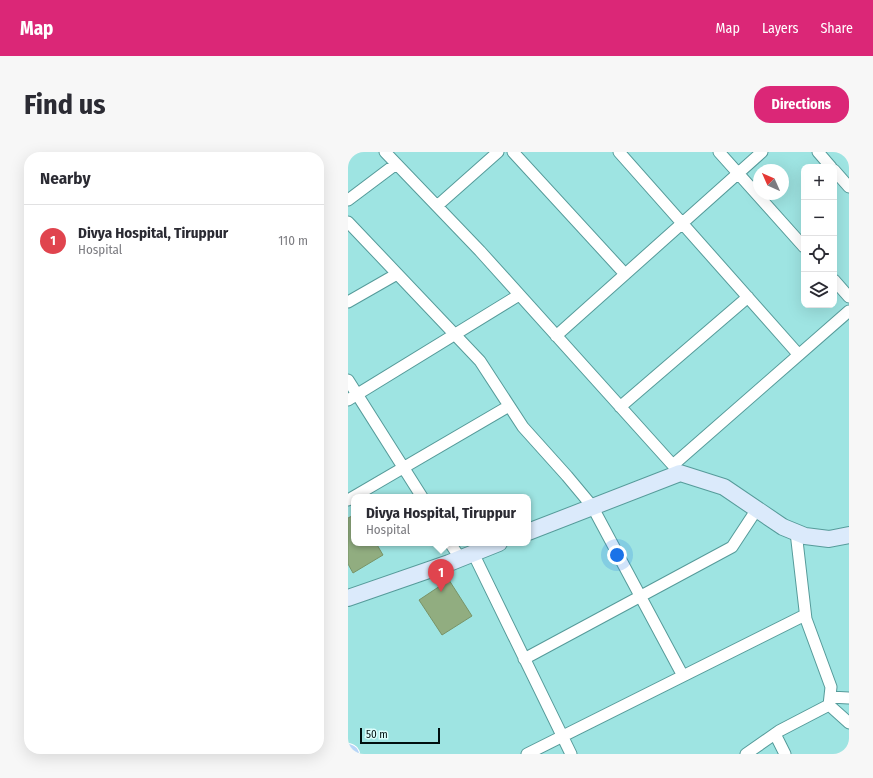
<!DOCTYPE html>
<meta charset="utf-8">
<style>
:root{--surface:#fff;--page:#f7f7f7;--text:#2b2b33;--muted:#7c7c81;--line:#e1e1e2;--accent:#db2777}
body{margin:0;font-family:"Fira Sans Condensed",sans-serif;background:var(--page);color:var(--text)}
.controls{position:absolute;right:12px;top:12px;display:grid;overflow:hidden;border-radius:8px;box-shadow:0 4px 16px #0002}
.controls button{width:36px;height:36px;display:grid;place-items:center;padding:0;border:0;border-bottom:1px solid var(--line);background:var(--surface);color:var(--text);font:20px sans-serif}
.compass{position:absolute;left:405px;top:12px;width:36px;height:36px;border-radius:50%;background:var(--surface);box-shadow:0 4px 16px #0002;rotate:315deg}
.scale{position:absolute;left:12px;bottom:10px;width:80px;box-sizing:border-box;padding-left:4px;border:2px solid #000f0f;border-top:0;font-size:11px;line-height:14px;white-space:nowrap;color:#000f0f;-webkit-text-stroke:3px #dcfefc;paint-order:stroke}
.you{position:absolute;left:269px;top:403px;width:14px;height:14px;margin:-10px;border:3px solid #fff;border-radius:50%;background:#1a73e8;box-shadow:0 0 0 6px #1a73e833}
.badge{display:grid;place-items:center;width:26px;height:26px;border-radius:50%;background:var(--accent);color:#fff;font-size:13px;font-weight:700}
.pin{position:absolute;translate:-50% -33px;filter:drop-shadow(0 1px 2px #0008)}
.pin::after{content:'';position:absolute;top:21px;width:14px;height:12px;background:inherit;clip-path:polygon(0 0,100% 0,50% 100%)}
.popup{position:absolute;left:3px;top:342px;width:180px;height:52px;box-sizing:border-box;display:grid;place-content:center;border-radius:8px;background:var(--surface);filter:drop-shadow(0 1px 3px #0005);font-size:13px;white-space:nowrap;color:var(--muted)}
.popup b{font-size:15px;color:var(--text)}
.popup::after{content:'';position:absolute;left:50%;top:100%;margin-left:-8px;border:8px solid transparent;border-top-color:var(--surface)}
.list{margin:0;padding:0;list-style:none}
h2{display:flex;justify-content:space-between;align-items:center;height:52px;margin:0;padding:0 16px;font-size:17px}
h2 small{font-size:13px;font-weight:400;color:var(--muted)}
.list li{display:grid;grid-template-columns:26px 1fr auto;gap:12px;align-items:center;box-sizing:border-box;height:72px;padding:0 16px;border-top:1px solid var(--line)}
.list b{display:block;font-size:15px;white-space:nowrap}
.list p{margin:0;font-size:13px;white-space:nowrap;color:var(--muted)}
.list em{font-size:13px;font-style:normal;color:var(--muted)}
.icon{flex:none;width:22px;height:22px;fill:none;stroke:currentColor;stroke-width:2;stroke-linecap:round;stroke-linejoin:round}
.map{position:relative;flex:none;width:501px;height:602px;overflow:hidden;border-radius:16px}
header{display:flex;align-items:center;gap:24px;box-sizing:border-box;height:56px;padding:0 20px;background:var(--accent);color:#fff}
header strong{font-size:19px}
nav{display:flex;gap:22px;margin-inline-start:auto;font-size:14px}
.intro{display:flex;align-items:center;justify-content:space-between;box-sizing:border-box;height:96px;padding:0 24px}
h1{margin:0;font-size:28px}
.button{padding:10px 18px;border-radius:16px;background:var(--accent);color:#fff;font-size:14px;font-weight:700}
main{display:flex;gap:24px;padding:0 24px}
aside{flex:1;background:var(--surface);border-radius:16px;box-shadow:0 4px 16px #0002}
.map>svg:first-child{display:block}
</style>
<header>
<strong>Map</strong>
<nav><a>Map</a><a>Layers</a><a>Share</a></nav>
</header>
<div class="intro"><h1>Find us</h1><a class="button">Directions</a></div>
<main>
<aside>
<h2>Nearby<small></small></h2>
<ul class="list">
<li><span class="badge" style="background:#e0444e">1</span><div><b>Divya Hospital, Tiruppur</b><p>Hospital</p></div><em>110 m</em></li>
</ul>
</aside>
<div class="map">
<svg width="501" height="602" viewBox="0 0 501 602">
<rect width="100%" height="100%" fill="#9ee4e2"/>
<path fill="#91ad80" stroke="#789367" d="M6,363V391H28L35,403L5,421L0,412V366Z
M101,428L124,464L94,483L71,448Z"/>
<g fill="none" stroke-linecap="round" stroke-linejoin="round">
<defs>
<path id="minor" d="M37,0L132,99L332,321
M165,0L277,122
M271,0L451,203
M371,0L456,95
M470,0L483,15
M486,18L501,35
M0,48L48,12
M89,54L150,0
M0,70L132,209L175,275L219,324L244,354L335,524
M486,128L501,145
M0,150L49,122
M208,184L414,0
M0,228L74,345
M0,248L171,143
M272,255L400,145
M325,313L501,159
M0,348L161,254
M102,391L112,406
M125,401L223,602
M176,507L384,395L409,357
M482,545L501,546
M481,553L501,571
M427,582L437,602
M179,602L457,463
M398,602L431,579L481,553L483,535L458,467L448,380"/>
<path id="secondary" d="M180,380L332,321L376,335L435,375L457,384L481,387L501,383
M0,446L101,411L151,391"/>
<path id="primary" d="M0,601L2,602"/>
</defs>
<use href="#minor" stroke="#569b9a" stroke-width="13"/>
<use href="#secondary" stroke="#569b9a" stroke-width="18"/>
<use href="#primary" stroke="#fff" stroke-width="20"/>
<use href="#minor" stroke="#fff" stroke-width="11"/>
<use href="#secondary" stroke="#dbeafb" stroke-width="16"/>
<use href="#primary" stroke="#b8d5f8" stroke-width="18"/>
</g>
</svg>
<div class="controls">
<button>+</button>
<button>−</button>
<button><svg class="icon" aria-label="locate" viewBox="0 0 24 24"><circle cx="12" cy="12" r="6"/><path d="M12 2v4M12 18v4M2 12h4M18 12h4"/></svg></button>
<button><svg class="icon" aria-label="layers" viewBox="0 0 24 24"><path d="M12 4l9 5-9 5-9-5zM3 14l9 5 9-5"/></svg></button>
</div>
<svg class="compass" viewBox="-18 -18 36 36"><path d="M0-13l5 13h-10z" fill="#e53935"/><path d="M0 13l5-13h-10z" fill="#7c7c81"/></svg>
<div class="scale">50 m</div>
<div class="you"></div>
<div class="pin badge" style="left:93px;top:440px;background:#e0444e">1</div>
<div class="popup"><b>Divya Hospital, Tiruppur</b>Hospital</div>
</div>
</main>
